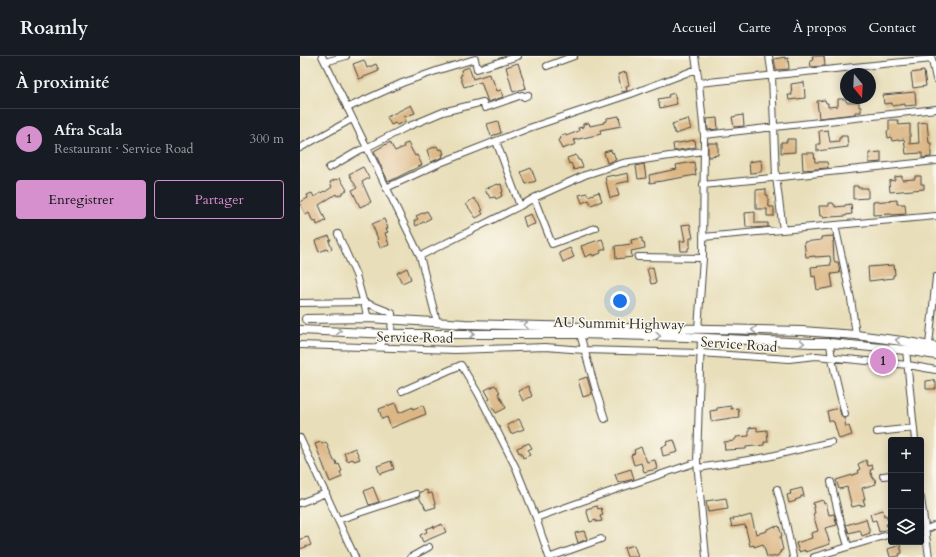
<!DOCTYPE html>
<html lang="fr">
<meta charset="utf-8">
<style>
:root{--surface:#171b24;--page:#20242c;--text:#f1f3f6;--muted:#9ea1a6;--line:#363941;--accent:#d690ce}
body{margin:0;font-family:Cardo,serif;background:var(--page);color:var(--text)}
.controls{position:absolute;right:12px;bottom:12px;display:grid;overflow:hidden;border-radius:4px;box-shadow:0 2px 10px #0003}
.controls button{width:36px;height:36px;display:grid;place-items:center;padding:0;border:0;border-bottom:1px solid var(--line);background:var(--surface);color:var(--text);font:20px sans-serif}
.compass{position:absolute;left:540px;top:12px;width:36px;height:36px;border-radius:50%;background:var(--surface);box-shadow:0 2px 10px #0003;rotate:162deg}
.you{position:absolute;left:320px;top:245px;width:14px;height:14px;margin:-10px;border:3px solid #fff;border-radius:50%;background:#1a73e8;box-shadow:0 0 0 6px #1a73e833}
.badge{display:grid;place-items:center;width:26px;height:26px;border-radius:50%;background:var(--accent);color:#111;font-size:13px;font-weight:700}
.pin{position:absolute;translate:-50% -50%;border:2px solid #fff;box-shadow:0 1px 4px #0006}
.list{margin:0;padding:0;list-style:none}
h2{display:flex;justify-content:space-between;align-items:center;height:52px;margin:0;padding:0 16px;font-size:17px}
h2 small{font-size:13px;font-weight:400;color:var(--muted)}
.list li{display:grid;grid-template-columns:26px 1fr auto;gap:12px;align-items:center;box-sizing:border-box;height:60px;padding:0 16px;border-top:1px solid var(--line)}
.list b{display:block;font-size:15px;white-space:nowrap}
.list p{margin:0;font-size:13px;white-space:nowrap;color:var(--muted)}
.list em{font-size:13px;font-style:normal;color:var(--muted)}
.actions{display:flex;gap:8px;padding:12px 16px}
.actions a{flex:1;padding:9px 0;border:1px solid var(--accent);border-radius:4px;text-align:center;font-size:14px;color:var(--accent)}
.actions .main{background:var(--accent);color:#111}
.icon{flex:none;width:22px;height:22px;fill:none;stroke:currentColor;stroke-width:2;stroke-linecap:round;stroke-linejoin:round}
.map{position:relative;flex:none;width:636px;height:501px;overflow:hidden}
header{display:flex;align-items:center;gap:24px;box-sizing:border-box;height:56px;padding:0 20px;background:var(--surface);border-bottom:1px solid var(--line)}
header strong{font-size:19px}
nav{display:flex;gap:22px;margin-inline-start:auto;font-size:14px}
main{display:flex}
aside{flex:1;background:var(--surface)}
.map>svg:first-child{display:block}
</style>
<header>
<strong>Roamly</strong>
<nav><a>Accueil</a><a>Carte</a><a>À propos</a><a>Contact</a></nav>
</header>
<main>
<aside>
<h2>À proximité<small></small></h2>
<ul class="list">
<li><span class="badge">1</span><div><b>Afra Scala</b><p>Restaurant · Service Road</p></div><em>300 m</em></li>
</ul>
<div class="actions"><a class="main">Enregistrer</a><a>Partager</a></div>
</aside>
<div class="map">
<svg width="636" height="501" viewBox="0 0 636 501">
<rect width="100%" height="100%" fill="#fbf7ec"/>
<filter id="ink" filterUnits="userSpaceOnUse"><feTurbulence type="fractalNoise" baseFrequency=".025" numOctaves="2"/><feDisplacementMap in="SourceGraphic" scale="8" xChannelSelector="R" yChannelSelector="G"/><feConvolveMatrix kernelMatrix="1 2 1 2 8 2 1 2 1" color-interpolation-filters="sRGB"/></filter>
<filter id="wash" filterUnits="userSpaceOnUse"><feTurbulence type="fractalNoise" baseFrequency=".012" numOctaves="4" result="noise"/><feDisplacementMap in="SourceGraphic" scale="16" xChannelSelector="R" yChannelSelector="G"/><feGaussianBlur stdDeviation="0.9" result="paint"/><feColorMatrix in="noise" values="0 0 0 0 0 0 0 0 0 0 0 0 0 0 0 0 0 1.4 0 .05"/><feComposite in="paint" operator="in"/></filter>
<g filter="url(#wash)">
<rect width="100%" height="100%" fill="#e8deb9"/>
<g id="blocks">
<path fill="#dcb684" d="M512,0H524L525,10L511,11L510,5L513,4Z
M485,1V3L488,2L489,13L476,14L474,3Z
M64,4L67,12L76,8L79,15L59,23L53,8Z
M218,7L226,32L213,36L206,11Z
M169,11L173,23L189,18L190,22H192L197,35L201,34L203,41L188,46L181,26L164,31L160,20L162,19L161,14Z
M624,15L626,30L613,32L611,17Z
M326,16L329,29L326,30L327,35L322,36L318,18Z
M504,26L505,42L489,44L488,39H492L491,28Z
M615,36L616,49L605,50V48L592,50V47L584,48L583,39Z
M374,37L377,48L360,52L358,43L369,41L368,39Z
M538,43H546V46H559V51H561V56H555V58L519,62L517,45L525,44L526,47H528V51L538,50Z
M111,49L115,57L104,61L106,65L97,69L95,67L91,69L87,61Z
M443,59L444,70L434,71L432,61Z
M319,60L321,70L300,74L301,78L274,84L276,88L262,93L258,84L261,83L260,80L265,78L266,80L279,75L278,72L283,71V68L289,67L290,70L304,67L303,66L307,65V62Z
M417,62L418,73L408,74L407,63Z
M388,63L391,73L375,78L372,68Z
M589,64H598L599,69L610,68V88L619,87L618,67L627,66L629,87H631V101L622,102V97L606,98L604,83L592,85L591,81L588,82L587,75H589Z
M198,65L201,77L191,80L187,68Z
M528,74L530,86L539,85V82H541V80H547L548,91L517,95V88H520L519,75Z
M487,83H495V96L481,97V86H487Z
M395,84L396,91L374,95L373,88Z
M90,86L95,95L104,91L103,89L108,87L115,100L117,99L122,109L90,125V124L88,125L74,95Z
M408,87H418V99L411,100L412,101H408Z
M137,90L139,94L142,93L144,98H142L143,101L131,106L127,94Z
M311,94L312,97L313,96L316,104L307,107L304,96Z
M581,96V106L569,107V97Z
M502,97H514L515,106H527L528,112L503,114Z
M276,99L278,104H280L283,111L274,114L271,107L269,108L267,102Z
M461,104L462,113H461V116L450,117L449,106Z
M394,106L396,119L350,127L349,119L377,113L376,109Z
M344,108L346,122L338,123L336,110Z
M63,111L69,122L62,126L71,146L60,151L52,134L57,132L49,118Z
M231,112L236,125L226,128L221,116Z
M328,117L329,125L316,128L319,140L310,142L305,121L314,119L315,120Z
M602,120V124L615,123V120H621V128H624V133L590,136L589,125L595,124V121Z
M40,122L47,134L42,137V138L37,140L36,138L19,149L26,165L17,169L16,165L13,166L9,157L6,159L0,148V146L8,142L7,139L12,137L14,141L24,135L25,136L32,131L30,126L36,123L37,124Z
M198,128V129L201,128L203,136L201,137L202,140L196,143L195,141L190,142L188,138H187L185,133Z
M553,130H558V132H568V142L553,143Z
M466,133V139H468L469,151H474V160H467V153H456V134Z
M299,136L302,145L291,149L289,144L282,147L279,139L287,137L288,140Z
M174,142L183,154L181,155L183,158L176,162L166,148Z
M597,144V148H605L606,158L592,159L591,158L573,159V146Z
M529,147H533L534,149H535V151L545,150V149L551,148L552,158L546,159V160L530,161L523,162V160H520L519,150H529Z
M127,155L131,162L116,170L114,165L118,163L116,160Z
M455,156V167H468V171L452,172V171H446L445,157Z
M231,158L235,168L226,171L223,161Z
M84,163L88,172L86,173L88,176L85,177L89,189L80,192L77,183H78L72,168Z
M390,168L393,182H390V191L388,192V195H381L380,185H385L382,169Z
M29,180L31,184L29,185L32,193L28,195L27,193L19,196L15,185Z
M533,180L534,185H533L534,204L535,206H538L540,217L531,218L533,231L517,234L515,220L512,221L511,211L531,209L530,200L515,201V200L506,201L504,186L521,184V181Z
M342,182V186H344L345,192L331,195L332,201L316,203L315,190L332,188L331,184Z
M302,183L306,193L300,195L301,197L293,200L292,198L285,201L281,190Z
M270,192L274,201L263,206L259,197Z
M594,209L595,219H593V222L569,225L568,211Z
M353,211L356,227L351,228L347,213Z
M107,212L111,223L102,227L97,217Z
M287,321L292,338L283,341L278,324Z
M634,324V326H636V333H626V325Z
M195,329L200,336L198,337L206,352L196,357L188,344L190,343L185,334Z
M228,330L232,340L223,345L218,335Z
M95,347L99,357L113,351V353L123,349L126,358L91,372L87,361L82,363L79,353Z
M431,350V353L438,352L439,361L411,365L410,355L417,354V352Z
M539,352L541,359L544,362L546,371L549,370L552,379L539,383L534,366H533V365H529L527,355Z
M219,363L224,373L211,378L207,369Z
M457,371V375L467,374L468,386H464V389L446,391V393L425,394L424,386L434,385V384L436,383V381L449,380V372Z
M374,384L378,396L363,400L361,391L367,389L366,386Z
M21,386L22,388L26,386L34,405H36L37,409L39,408L42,415L40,416L42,421L30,426L15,388Z
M229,387L232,392L228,394L230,399L223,402L221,396L219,397L217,392Z
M341,391L347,406L355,404L357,413L344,416L341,407L334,409L331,399L335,397L334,394Z
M55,392L60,403L54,405L53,403L47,405L44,397Z
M566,404L568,410L572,409L573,413L570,414L573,423H575L576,428L562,432L565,443H563L565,449L560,450V449L552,451L547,431L539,433L536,424L559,417L558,414L560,413L558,408Z
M91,405L94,413L80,418L77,410Z
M331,413L334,423L318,427L315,418Z
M73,431L79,446L69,449L64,435Z
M502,432L504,440H501V442L495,444L496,445L489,447L487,439L491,438L490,435Z
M127,434L128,438L132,437L136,451L126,454L123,447H122L119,441L120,436Z
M426,442L428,453L408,456L406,445Z
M523,444L524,448L526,447L529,459L534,458L537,469L525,472L530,488L505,496V494L499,496L496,487L512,482L511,477L518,475L513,458L515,457L513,447Z
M297,450L298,453L301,452L303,459L300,460L302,465L296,466V464L290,466L286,453Z
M583,454L584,460L586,459L589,467L586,468L588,473L579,476L576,464L572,465L570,458Z
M451,459L456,478L467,475V473L475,470V471L479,470L482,480L480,481L483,494L480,495L481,497H479V499L473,501H467L463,488L454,491V489L450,490L445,469L432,471L430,464H434L433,462L440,461V462Z
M566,463L570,477L562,480L560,474L549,477L546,469Z
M142,468L146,476L123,486L120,479L127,476L126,473L134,470V472Z
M284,475L287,483L278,487L275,477Z
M8,481L11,489L0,493V483Z
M334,489L338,501H327L324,492Z
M600,489L602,497L599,498L600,500L590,501L588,493Z"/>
</g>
</g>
<g filter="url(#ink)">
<use href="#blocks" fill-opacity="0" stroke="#474640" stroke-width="1"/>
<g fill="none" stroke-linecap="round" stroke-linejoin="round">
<defs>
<path id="minor" d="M22,0L120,200L137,266
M395,0L399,27L404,79L403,202L398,273
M469,0L472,20L476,121L483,174
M631,0L636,23
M25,6L46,0
M247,10L274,0
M399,27L632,3
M47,52L102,27L139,14L175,3L177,13L218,0
M404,79L636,53
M196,85L220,150
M0,92L52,63
M29,112L60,94L66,92L107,71L143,56L183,46L185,52L222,39L224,41L228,39
M403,129L636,105
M86,132L140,107L229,72L331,38L397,13
M234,142L252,188L295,172
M535,169L551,243L556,279
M38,178L56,219L68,262
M403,181L636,160
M120,200L220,150L234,142L285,119L323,107L403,95
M338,201L403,202
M0,247L64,246L92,257L91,278L76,292
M280,278L296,335L305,363
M401,282L397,406L406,501
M530,287C532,311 539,334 545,358
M0,289L155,294L245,291L284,294L400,297L489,303L516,300L608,309L636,314
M629,289L636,221
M606,294L615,384
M102,335L161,309L178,337L216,412L236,462L249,501
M577,376L614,372
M0,382L55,501
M398,412L467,401L531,386
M583,420L591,419
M531,426L538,456L548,490
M477,433L486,467L493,501
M621,442L629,501
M0,447L26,437
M236,462C289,442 343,425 397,406
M38,464L116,438
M625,474L636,469
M111,501L129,491
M251,501L301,483
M514,501L591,478"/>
<path id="major" d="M6,263L68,262L165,268L324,272L413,273L502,275L556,279L602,285L636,291
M0,274L91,278H280L386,281L511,287H530L571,291L606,294L636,299"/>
</defs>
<use href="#minor" stroke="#474640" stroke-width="8"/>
<use href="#major" stroke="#474640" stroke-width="10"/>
<use href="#minor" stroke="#fff" stroke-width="6"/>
<use href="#major" stroke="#fff" stroke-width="8"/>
</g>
<defs><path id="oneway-chevron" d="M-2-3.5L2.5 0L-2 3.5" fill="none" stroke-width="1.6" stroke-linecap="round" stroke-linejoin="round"/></defs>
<g stroke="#a0a0a0">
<use href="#oneway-chevron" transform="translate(226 269) rotate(-179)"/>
<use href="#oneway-chevron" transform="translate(454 274) rotate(-178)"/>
<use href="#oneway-chevron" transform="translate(39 275) rotate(3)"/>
<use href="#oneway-chevron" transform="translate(172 278)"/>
<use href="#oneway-chevron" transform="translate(358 280) rotate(1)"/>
<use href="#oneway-chevron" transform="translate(598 284) rotate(-173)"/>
<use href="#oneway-chevron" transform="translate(502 287) rotate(3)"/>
</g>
</g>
<g text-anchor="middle" stroke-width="3" stroke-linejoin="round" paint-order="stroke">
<g font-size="14" fill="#2b2b2b" stroke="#fbf7ec">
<text transform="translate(319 267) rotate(1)" y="5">AU Summit Highway</text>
<text transform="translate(115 281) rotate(1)" y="5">Service Road</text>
<text transform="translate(439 288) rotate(4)" y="5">Service Road</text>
</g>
</g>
</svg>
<div class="controls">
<button>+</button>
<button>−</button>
<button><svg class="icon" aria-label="layers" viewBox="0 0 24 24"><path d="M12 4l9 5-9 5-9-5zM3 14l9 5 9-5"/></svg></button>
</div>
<svg class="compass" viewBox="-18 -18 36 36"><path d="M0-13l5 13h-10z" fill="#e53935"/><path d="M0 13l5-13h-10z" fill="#9ea1a6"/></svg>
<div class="you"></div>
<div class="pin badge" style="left:583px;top:305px">1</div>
</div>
</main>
